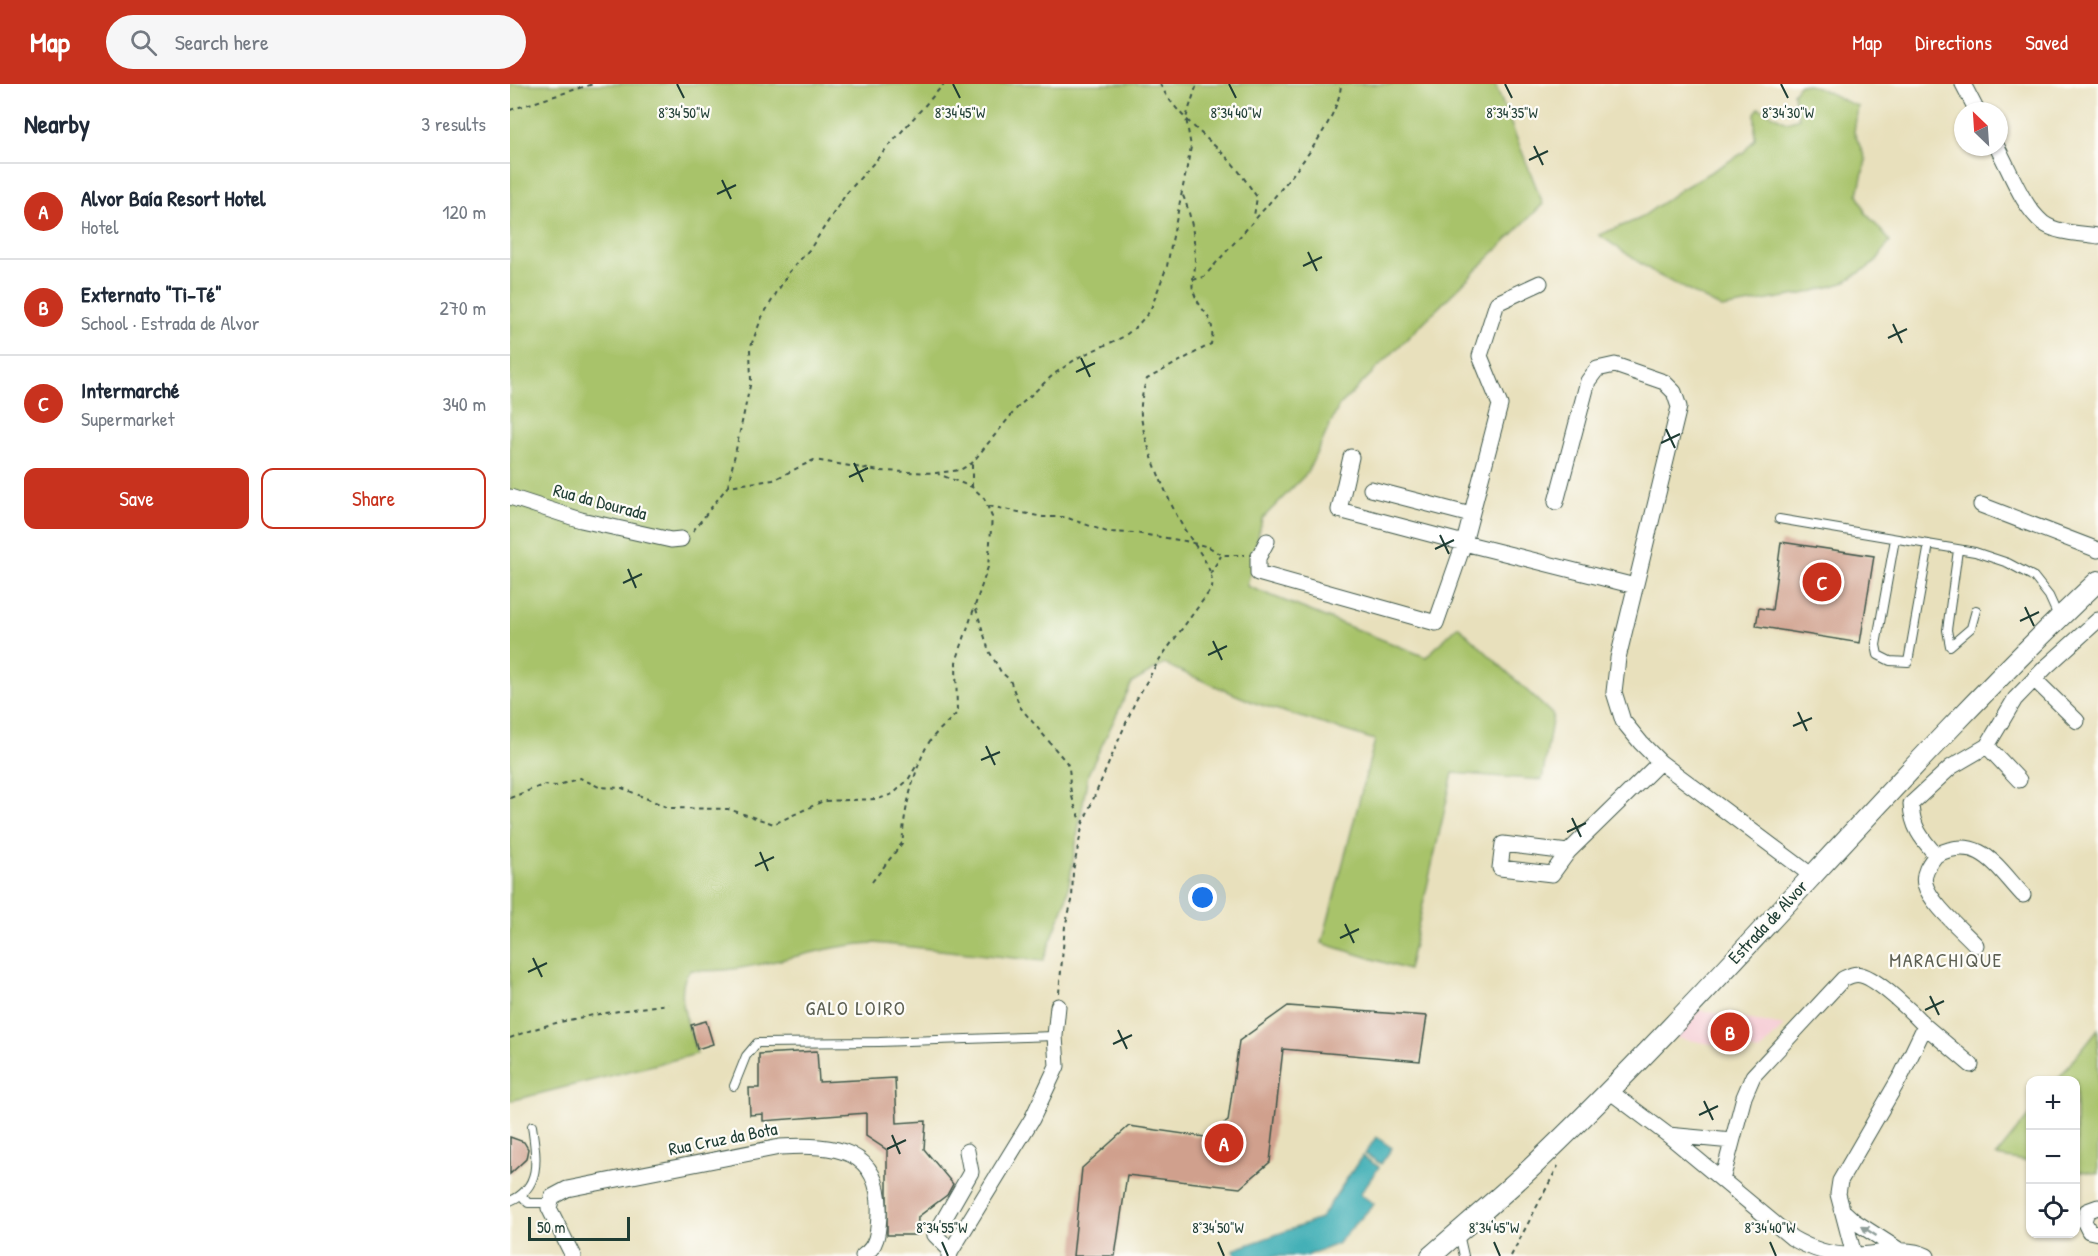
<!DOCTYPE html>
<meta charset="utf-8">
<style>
:root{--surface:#fff;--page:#f6f6f7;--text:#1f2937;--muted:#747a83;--line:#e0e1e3;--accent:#c8321e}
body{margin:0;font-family:"Patrick Hand",sans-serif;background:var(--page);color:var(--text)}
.controls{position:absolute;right:18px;bottom:18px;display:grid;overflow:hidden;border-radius:12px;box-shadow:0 2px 4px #0004}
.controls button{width:54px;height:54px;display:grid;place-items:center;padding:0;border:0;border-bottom:2px solid var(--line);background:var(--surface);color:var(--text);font:30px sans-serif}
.compass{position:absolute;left:1444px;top:18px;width:54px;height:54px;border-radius:50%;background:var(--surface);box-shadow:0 2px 4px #0004;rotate:335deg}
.scale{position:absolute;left:18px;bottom:15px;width:102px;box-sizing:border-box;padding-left:6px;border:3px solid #1f3d34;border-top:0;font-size:16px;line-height:21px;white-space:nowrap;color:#1f3d34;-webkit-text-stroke:4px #fdfcf7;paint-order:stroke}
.you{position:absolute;left:693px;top:814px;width:21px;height:21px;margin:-15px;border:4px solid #fff;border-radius:50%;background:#1a73e8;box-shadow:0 0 0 9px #1a73e833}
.badge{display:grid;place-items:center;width:39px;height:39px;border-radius:50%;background:var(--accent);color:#fff;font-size:20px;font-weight:700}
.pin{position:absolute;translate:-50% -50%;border:3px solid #fff;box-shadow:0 2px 6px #0006}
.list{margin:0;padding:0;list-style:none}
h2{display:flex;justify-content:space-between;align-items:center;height:78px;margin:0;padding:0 24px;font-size:26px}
h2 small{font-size:20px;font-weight:400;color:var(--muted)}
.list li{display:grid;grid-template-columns:39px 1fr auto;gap:18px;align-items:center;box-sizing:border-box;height:96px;padding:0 24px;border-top:2px solid var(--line)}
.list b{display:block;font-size:22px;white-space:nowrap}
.list p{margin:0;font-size:20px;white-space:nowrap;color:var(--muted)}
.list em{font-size:20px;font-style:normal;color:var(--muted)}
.actions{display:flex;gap:12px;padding:18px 24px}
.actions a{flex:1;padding:14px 0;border:2px solid var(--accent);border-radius:12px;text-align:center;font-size:21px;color:var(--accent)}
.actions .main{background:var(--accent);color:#fff}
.icon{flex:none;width:33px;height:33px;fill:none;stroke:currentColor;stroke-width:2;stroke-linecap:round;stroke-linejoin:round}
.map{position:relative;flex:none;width:1588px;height:1172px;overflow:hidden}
header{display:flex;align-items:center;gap:36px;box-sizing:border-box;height:84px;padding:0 30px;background:var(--accent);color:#fff}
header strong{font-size:28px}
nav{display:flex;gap:33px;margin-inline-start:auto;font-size:21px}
.search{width:420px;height:54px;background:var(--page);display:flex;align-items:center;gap:15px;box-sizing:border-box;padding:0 21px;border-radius:33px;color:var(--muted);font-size:22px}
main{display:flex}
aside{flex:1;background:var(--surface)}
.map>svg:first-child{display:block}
</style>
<header>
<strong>Map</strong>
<div class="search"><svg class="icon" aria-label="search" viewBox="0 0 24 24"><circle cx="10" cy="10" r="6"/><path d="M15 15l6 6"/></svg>Search here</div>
<nav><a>Map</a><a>Directions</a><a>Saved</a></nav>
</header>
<main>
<aside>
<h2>Nearby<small>3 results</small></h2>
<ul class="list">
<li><span class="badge">A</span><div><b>Alvor Baía Resort Hotel</b><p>Hotel</p></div><em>120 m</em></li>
<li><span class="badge">B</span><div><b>Externato &quot;Ti-Té&quot;</b><p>School · Estrada de Alvor</p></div><em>270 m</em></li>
<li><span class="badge">C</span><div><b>Intermarché</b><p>Supermarket</p></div><em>340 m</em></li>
</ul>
<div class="actions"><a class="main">Save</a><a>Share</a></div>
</aside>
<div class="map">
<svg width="1588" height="1172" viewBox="0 0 1588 1172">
<rect width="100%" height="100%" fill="#fdfcf7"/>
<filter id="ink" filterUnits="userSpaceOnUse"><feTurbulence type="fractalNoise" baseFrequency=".0167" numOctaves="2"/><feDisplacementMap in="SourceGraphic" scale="12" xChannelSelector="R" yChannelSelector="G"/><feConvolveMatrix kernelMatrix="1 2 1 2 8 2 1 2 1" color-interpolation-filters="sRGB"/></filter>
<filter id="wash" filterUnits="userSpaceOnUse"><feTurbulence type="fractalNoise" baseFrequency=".008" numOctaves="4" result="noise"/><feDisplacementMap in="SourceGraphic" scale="24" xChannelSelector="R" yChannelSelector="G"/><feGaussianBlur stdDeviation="1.35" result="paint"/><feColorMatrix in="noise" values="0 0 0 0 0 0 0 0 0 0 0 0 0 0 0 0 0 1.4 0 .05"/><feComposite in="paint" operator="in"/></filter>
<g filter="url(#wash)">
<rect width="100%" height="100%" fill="#e8e0bc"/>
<path fill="#f6cfd7" d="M1189,926L1274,942L1249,968L1166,954Z"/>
<path fill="#a8c36a" stroke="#64804f" stroke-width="1.5" d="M0,0H985L1033,120L829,322L797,389L752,435L737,502L916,573L948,542L1043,631L1032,696L943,689L898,886L812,859L865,656L745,619L654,580L622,599L578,690L556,817L533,877L365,859C305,861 240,892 181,886C161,904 181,948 187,970L0,1017Z
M1290,0C1310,0 1328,16 1348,22L1344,48L1356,76L1348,110L1355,128L1380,157L1365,179L1333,199L1293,210L1212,224L1148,191L1089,151L1129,135L1170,106L1233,69L1245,55V29L1249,24L1277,38L1289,34L1283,9Z
M1588,945V1090L1566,1086V996H1547Z
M1520,1030V1078L1486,1072Z"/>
<path fill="#39abb2" stroke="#2c7473" stroke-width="1.5" d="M866,1053L882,1064L871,1080L855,1070Z
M852,1072L869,1083L850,1110L864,1120L827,1160L796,1172H726L723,1166L810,1135Z"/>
<g id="blocks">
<path fill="#d0a08d" d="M1271,458L1364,472L1350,559L1246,542L1249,524L1262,526Z
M778,922L917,932L910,977L773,965L760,1078L730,1104L617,1091L605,1172H563L572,1084L619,1042L695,1053L718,1037L729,957Z
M196,937L203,960L187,965L181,941Z
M307,967L309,998L385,994L387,1039L416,1037L414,1065L443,1100L437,1111L408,1133L407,1151H377V1066L356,1052V1029L253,1037V1030L240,1031L239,1004H249V970Z
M0,1053L14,1058L18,1065L16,1075L0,1090Z"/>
</g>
</g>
<g filter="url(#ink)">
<use href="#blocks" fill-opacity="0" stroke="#3d5548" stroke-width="1.5"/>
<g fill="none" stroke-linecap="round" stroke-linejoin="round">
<defs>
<path id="service" d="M1269,435L1465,468L1498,479L1524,493L1539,512L1548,532
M1385,455L1366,561L1368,571L1380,577L1398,578L1419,460
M1448,466L1437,546L1440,562L1461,544L1466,526
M224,1002L236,972L247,959L369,958L545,952
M12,1112L18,1119H39
M0,1117C33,1103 26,1071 22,1042
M949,1150L954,1172"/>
<path id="minor" d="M1453,0L1467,27
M1487,63C1500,86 1512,122 1533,139C1548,150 1571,149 1588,152
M1030,199L987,219L970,272L990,321L954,459L1125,502
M861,405L961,431
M0,413L71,436L161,456L171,455
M1046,418L1078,297L1087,285L1105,281L1154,298L1164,308L1169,323L1108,574L1104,608L1113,637L1131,659L1150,678L1301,791
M1471,421L1588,466
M757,457L748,474V489L926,539L954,459L829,426L841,373
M1524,595L1567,637
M1477,662L1509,696
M1058,768L1042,790L990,784L993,760L1058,768L1150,678
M1426,771C1469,749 1486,782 1513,811
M1466,861C1452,846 1420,819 1415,800C1412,789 1420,779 1426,771C1411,754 1402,743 1401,720L1441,683L1477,662L1505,615L1535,584L1588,536
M1098,1006L1158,1051L1282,1154C1301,1165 1321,1172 1344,1171C1369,1171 1393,1161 1417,1172
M1158,1051L1222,1057
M1212,1096L1234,1013L1243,992L1333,895C1339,892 1344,889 1351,891C1368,895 1403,929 1415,942
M1588,1123L1577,1127L1574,1137L1579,1147L1588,1149
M1331,1125L1344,1137L1389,1166
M441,1167L522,1035L547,982L545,952L548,922
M1344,1171L1328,1110L1330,1097L1392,990L1415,942L1461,981
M63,1172L39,1124L42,1113L57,1105L270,1063C325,1060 372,1064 369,1131C368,1147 368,1162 353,1172
M439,1172L441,1167L425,1151L461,1088L457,1067"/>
<path id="tertiary" d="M921,1172C954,1143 989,1114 1021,1084C1218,896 1390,683 1588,497"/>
</defs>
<use href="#service" stroke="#3d5548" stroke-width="10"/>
<use href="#minor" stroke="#3d5548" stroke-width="17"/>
<use href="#tertiary" stroke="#3d5548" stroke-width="22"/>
<path stroke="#3d5548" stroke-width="2" stroke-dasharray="4.5 4.5" stroke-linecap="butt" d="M650,0C666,32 698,53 722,79C731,89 739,102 747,113L744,132
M0,26L83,0
M683,196L694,193C730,150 829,52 831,0
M218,402L241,297L240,264L252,233L279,188L300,165L336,110L434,0
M462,403V379
M479,422L533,433H555L597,448L625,449L675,457L699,463L712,471H735
M183,447L218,402L263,396L304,376L370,387L426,389L450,386L462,379L507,324L544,290L569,273L613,253L627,242L640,227L657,182L681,63L676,34L687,0
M700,490L711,472
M466,525L479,567L491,588L500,596L510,623L557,679C561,688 559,693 560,702C562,716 566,727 573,739
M0,714L33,701L46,702L70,694L89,703L112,704L159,724L218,725L264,740L313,717L368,715L383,710L398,696L408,679
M362,798L393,758C391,735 406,680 418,660C425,648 438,639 447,629L446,578L478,483L482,433L474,414L462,403L428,390
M549,909L555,842L562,817L563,787L573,739L625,618L649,576L702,504C705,484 683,460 673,443C659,419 633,358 631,331C630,318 633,306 637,295L701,260C707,233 692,231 684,209C680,200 685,190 685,181C685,154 682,131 671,107
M0,954C51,933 104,928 158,920
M1001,1172L1048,1082"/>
<use href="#service" stroke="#fff" stroke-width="8"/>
<use href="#minor" stroke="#fff" stroke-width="15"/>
<use href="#tertiary" stroke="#fff" stroke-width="20"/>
</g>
<defs><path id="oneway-solid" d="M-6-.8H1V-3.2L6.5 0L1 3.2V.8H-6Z" transform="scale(1.5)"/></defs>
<use fill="#8f9e9a" href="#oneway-solid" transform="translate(1359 1147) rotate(-147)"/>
</g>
<path fill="none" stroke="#1f3d34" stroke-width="2" d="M167,0L174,14M443,0L450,14M719,0L726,14M995,0L1002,14M1271,0L1278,14M1024,62L1033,81M1019,76L1038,67M212,96L221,115M207,110L226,101M798,168L807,187M793,182L812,173M1383,240L1392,259M1378,254L1397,245M571,274L580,293M566,288L585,279M1156,345L1165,364M1151,359L1170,350M344,379L353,398M339,393L358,384M930,451L939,470M925,465L944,456M118,485L126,504M113,499L132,490M1515,523L1524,542M1510,537L1529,528M703,557L712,576M698,571L717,562M1288,628L1297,647M1283,642L1302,634M476,662L485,681M471,676L490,668M1062,734L1071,753M1057,748L1076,739M250,768L258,787M245,782L264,773M835,840L844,859M830,854L849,845M23,874L32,893M18,888L37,879M1420,912L1429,931M1415,926L1434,917M608,946L617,965M603,960L622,951M1194,1017L1203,1036M1189,1031L1208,1022M382,1051L390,1070M377,1065L396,1056M432,1158L438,1172M708,1158L714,1172M984,1158L990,1172M1260,1158L1266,1172"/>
<g text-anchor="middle" stroke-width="4.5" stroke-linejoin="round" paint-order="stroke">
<g font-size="18" fill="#1f3d34" stroke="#fdfcf7">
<text transform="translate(90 418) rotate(15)" y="6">Rua da Dourada</text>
<text transform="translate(1258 838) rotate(-47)" y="6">Estrada de Alvor</text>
<text transform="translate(213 1055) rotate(-11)" y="6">Rua Cruz da Bota</text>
</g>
<g font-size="20" letter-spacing="1.5" fill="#5d6053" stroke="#fdfcf7">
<text x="1436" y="883">MARACHIQUE</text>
<text x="346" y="931">GALO LOIRO</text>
</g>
</g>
<g font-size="15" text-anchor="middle" fill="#1f3d34" stroke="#fdfcf7" stroke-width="4.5" stroke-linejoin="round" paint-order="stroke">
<text x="174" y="34">8°34'50"W</text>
<text x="450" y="34">8°34'45"W</text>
<text x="726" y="34">8°34'40"W</text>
<text x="1278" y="34">8°34'30"W</text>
<text x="1002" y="34">8°34'35"W</text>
<text x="432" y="1149">8°34'55"W</text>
<text x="708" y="1149">8°34'50"W</text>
<text x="984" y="1149">8°34'45"W</text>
<text x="1260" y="1149">8°34'40"W</text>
</g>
</svg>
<div class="controls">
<button>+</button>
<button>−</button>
<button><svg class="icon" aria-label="locate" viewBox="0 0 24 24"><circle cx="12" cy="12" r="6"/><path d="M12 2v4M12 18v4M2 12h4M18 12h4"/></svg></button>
</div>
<svg class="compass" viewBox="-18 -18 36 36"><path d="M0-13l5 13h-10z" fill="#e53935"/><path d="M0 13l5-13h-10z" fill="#747a83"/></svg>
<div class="scale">50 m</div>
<div class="you"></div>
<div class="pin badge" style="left:714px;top:1059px">A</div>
<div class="pin badge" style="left:1220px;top:948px">B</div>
<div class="pin badge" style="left:1312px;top:498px">C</div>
</div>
</main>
